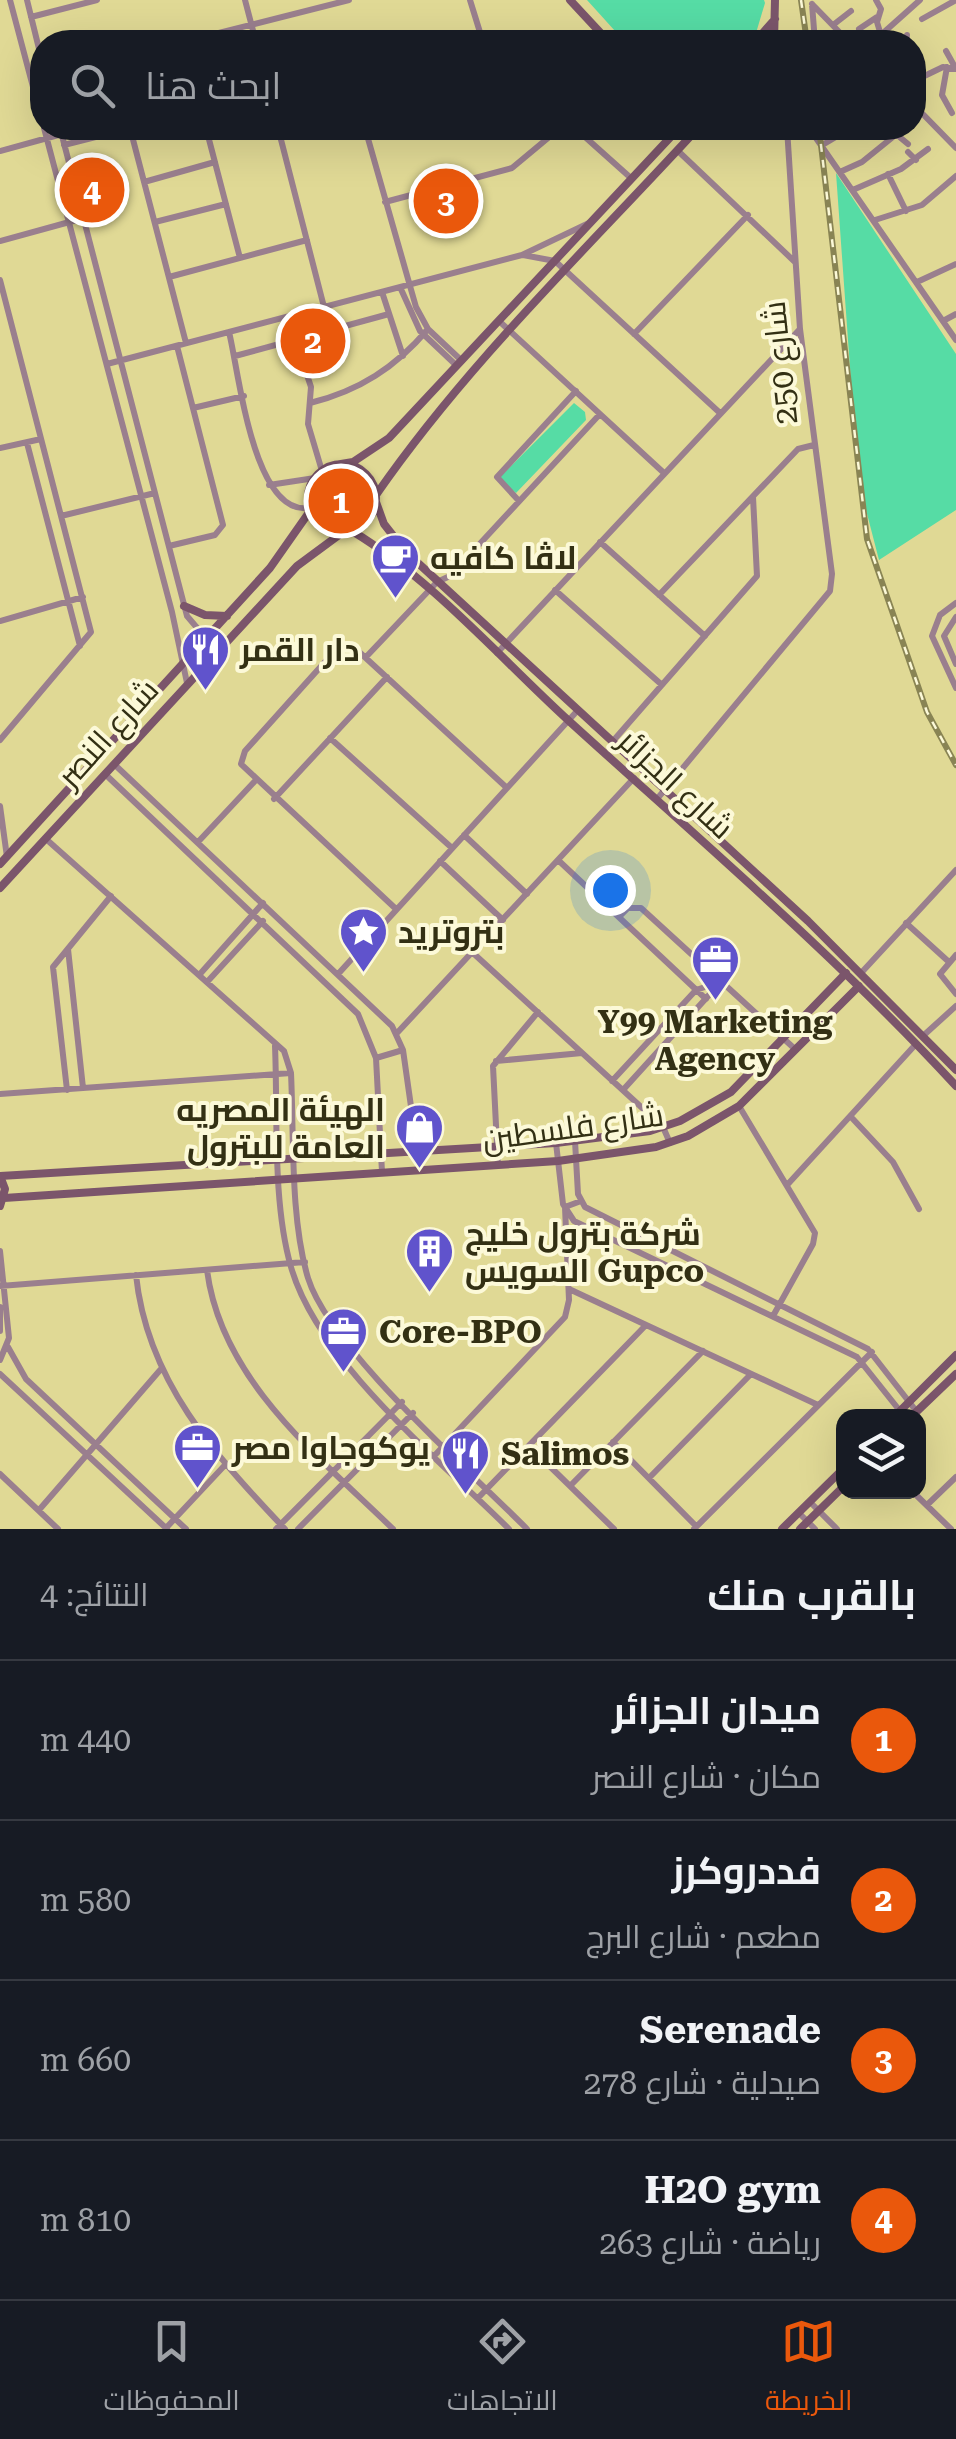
<!DOCTYPE html>
<html lang="ar">
<meta charset="utf-8">
<style>
:root{--surface:#171b24;--page:#20242c;--text:#f1f3f6;--muted:#9ea1a6;--line:#363941;--accent:#ea580c}
body{margin:0;font-family:"Roboto Serif",Cairo,serif;background:var(--page);color:var(--text);direction:rtl}
.controls{position:absolute;right:30px;bottom:30px;display:grid;overflow:hidden;border-radius:20px;box-shadow:0 10px 40px #0002}
.controls button{width:90px;height:90px;display:grid;place-items:center;padding:0;border:0;border-bottom:2px solid var(--line);background:var(--surface);color:var(--text);font:50px sans-serif}
.you{position:absolute;left:610px;top:890px;width:35px;height:35px;margin:-25px;border:8px solid #fff;border-radius:50%;background:#1a73e8;box-shadow:0 0 0 15px #1a73e833}
.badge{display:grid;place-items:center;width:65px;height:65px;border-radius:50%;background:var(--accent);color:#fff;font-size:32px;font-weight:700}
.pin{position:absolute;translate:-50% -50%;border:5px solid #fff;box-shadow:0 2px 10px #0006}
.list{margin:0;padding:0;list-style:none}
h2{display:flex;justify-content:space-between;align-items:center;height:130px;margin:0;padding:0 40px;font-size:42px}
h2 small{font-size:32px;font-weight:400;color:var(--muted)}
.list li{display:grid;grid-template-columns:65px 1fr auto;gap:30px;align-items:center;box-sizing:border-box;height:160px;padding:0 40px;border-top:2px solid var(--line)}
.list b{display:block;font-size:38px;white-space:nowrap}
.list p{margin:0;font-size:32px;white-space:nowrap;color:var(--muted)}
.list em{font-size:32px;font-style:normal;color:var(--muted)}
.icon{flex:none;width:55px;height:55px;fill:none;stroke:currentColor;stroke-width:2;stroke-linecap:round;stroke-linejoin:round}
.map{position:relative;flex:none;width:956px;height:1529px;overflow:hidden;direction:ltr}
.search{position:absolute;background:var(--surface);box-shadow:0 10px 40px #0002;left:30px;right:30px;top:30px;height:110px;display:flex;align-items:center;gap:25px;box-sizing:border-box;padding:0 35px;border-radius:40px;color:var(--muted);font-size:38px}
.sheet{height:770px;background:var(--surface)}
nav{display:flex;justify-content:space-around;align-items:center;box-sizing:border-box;height:140px;border-top:2px solid var(--line);background:var(--surface);font-size:28px;color:var(--muted)}
nav a{display:grid;justify-items:center;gap:5px}
nav .on{color:var(--accent)}
.map>svg:first-child{display:block}
</style>
<div class="map">
<svg width="956" height="1529" viewBox="0 0 956 1529">
<rect width="100%" height="100%" fill="#e0d995"/>
<path fill="#56dca5" d="M587,0H764L765,3L756,33L747,42H625Z
M836,173L956,354V510L879,560L858,479Z
M574,403L585,412L586,420L516,493L501,481V476Z"/>
<g fill="none" stroke-linecap="round" stroke-linejoin="round">
<path stroke="#9a7f8e" stroke-width="6" d="M10,0L42,121
M27,0L42,61
M245,0L256,42
M470,0L483,42
M876,0L881,9L877,22L880,32
M812,4L849,42
M812,4L815,42
M31,17L97,0
M922,19L956,0
M833,25L851,11
M859,29L877,17
M183,42L349,0
M873,42L920,0
M906,42L907,35
M946,51L955,67
M947,67L942,95L952,113
M914,81L943,67L956,69
M914,105L956,148
M44,128L172,612L187,683
M60,128L187,616L216,650
M130,128L186,343
M206,128L240,258
M278,128L324,307
M365,128L416,307L428,329L462,361
M575,128L632,179
M809,128L956,340
M896,134L908,144
M824,144L851,128
M64,145L131,128
M677,150L795,262
M0,151L62,134
M908,152L916,160
M842,171L862,162L904,128
M888,174L906,211
M144,182L215,162
M855,189L901,169L928,149
M385,202L512,168L560,128
M875,220L922,205L956,176
M155,222L226,204
M0,241L84,218
M523,255L555,261L720,413
M169,277L307,240
M0,280L91,632L0,740
M917,282L956,264
M400,287L420,331L457,366
M382,292L403,356
M499,321L664,473
M943,321L956,314
M229,332C239,372 253,516 309,508
M634,334L748,215
M295,339L311,387L308,424L322,471
M235,356L389,314
M107,364L522,255L589,223
M310,403C359,391 396,367 428,329
M193,408L244,396
M27,443L80,646
M0,448L41,439
M269,485L315,478
M519,501L497,477L576,391
M61,516L155,493
M600,542L705,636
M169,546L215,535L223,525L177,346
M555,590L662,685
M659,595L798,449L814,445
M956,603L940,615L932,636L956,688
M956,617L944,636L956,664
M0,621L83,597
M497,653L799,330
M366,657L437,582L450,576L600,414
M330,738L452,848
M613,741L757,576L753,497
M114,764L392,1026L403,1050L420,1170
M105,774L358,1014L376,1058L382,1172
M274,799L387,677
M657,799L830,591L832,574L800,329L787,128
M0,806L7,857
M464,835L527,894
M46,839L284,1051L291,1073C294,1136 290,1218 308,1278C330,1349 471,1472 527,1529
M198,842L255,781
M558,860L706,999
M440,861L503,920
M396,909L241,764L245,751L332,654L346,646L356,649L507,788
M619,917L628,908H641L796,1050
M906,923L949,962
M68,949L83,1088
M473,953L663,1127L670,1143
M956,955L940,974L956,994
M862,972L956,870
M339,973L578,710
M200,974L263,903
M208,981L263,921
M397,1033L634,778
M924,1035L956,1006
M275,1046C278,1115 272,1201 291,1267C318,1362 440,1460 509,1529
M376,1058L403,1050
M496,1061L582,1053
M612,1081L696,990L720,982
M67,1090L53,967L111,896
M623,1090L719,984
M0,1094L291,1073
M739,1106L815,1233L813,1244L773,1316
M852,1118L893,1162L919,1209
M575,1141L578,1194L585,1207L868,1349L917,1412
M556,1143L563,1204L574,1221L857,1357L904,1416
M498,1165L493,1066L538,1012
M788,1184L916,1044
M0,1251L9,1338L0,1360
M207,1270C221,1380 318,1456 393,1529
M136,1275C147,1381 215,1455 285,1529
M0,1286L305,1262
M569,1289L818,1405
M0,1307V1331
M8,1347L26,1379L186,1529
M0,1374L167,1529
M613,1442L696,1526
M529,1446L614,1529
M435,1455L565,1317L569,1300L565,1207L581,1201
M0,1474L58,1529
M649,1478L751,1374
M570,1486L703,1351
M913,1492L951,1529
M478,1498L646,1325
M810,1502L837,1529
M927,1505L956,1477
M39,1510L161,1369
M799,1513L815,1529
M166,1528L225,1465
M276,1529L402,1402
M298,1529L413,1413
M694,1529L872,1352"/>
<path stroke="#7b556b" stroke-width="8" d="M570,0L609,42
M755,42L775,19
M774,42L775,0
M308 498a34 34 0 1 1 68 0a34 34 0 1 1-68 0Z
M335,465L353,462L389,438L679,128
M376,495C468,362 588,248 698,128
M376,502L384,524L406,552L808,921L956,1070
M352,531C433,580 499,657 569,721C700,840 836,956 956,1086
M184,606L205,615L227,616
M0,864L270,568L310,511
M0,888L297,566L343,532
M4,1198L558,1161L656,1147L688,1136L739,1106L859,986
M0,1206L5,1189L0,1176L556,1143L650,1131L680,1121L731,1092L846,973
M895,1416L956,1355
M912,1416L956,1374
M782,1529L844,1468
M800,1529L844,1486"/>
<defs>
<path id="rail" d="M801,0L807,42
M819,128L867,539L927,712L956,765"/>
</defs>
<use href="#rail" stroke="#898454" stroke-width="6"/>
<use href="#rail" stroke="#fcf9d8" stroke-width="2.5" stroke-dasharray="8" stroke-linecap="butt"/>
</g>
<defs>
<symbol id="cafe-pin" viewBox="-11 -11 22 30"><path d="M0 17L-7.5 6A9.5 9.5 0 1 1 7.5 6Z" fill="#6053cc" stroke="#fcf9d8"/><path d="M-5.5-4.5H6V0H3Q3 3.5 0 3.5H-2.5Q-5.5 3.5-5.5 0ZM3-3.2v2h1.7v-2ZM-6 4.5H4V6H-6Z" fill="#fff"/></symbol>
<symbol id="restaurant-pin" viewBox="-11 -11 22 30"><path d="M0 17L-7.5 6A9.5 9.5 0 1 1 7.5 6Z" fill="#6053cc" stroke="#fcf9d8"/><path d="M-5-6h1v4h1v-4h1v4h1v-4h1v5L-1.5 .5V6h-2V.5L-5-1ZM5-6V6H3V1.5H1.5Q1.5-4 5-6Z" fill="#fff"/></symbol>
<symbol id="sight-pin" viewBox="-11 -11 22 30"><path d="M0 17L-7.5 6A9.5 9.5 0 1 1 7.5 6Z" fill="#6053cc" stroke="#fcf9d8"/><path d="M0-6L1.8-2.2L6-1.7L2.9 1.2L3.7 5.4L0 3.3L-3.7 5.4L-2.9 1.2L-6-1.7L-1.8-2.2Z" fill="#fff"/></symbol>
<symbol id="office-pin" viewBox="-11 -11 22 30"><path d="M0 17L-7.5 6A9.5 9.5 0 1 1 7.5 6Z" fill="#6053cc" stroke="#fcf9d8"/><path d="M-6-3h4V-5.5h4V-3h4V5H-6ZM-1-4.5V-3h2v-1.5ZM-6 0V1H6V0Z" fill="#fff"/></symbol>
<symbol id="shop-pin" viewBox="-11 -11 22 30"><path d="M0 17L-7.5 6A9.5 9.5 0 1 1 7.5 6Z" fill="#6053cc" stroke="#fcf9d8"/><path d="M-5-2.5h2.3a2.7 3.5 0 0 1 5.4 0H5L5.5 6h-11ZM-1.5-2.5h3a1.5 2.3 0 0 0-3 0Z" fill="#fff"/></symbol>
<symbol id="building-pin" viewBox="-11 -11 22 30"><path d="M0 17L-7.5 6A9.5 9.5 0 1 1 7.5 6Z" fill="#6053cc" stroke="#fcf9d8"/><path d="M-4-6H4V6H1V3H-1V6H-4ZM-2.5-4.3h1.7v1.8h-1.7ZM.8-4.3h1.7v1.8H.8ZM-2.5-1h1.7V.8h-1.7ZM.8-1h1.7V.8H.8Z" fill="#fff"/></symbol>
</defs>
<g fill-rule="evenodd">
<use href="#cafe-pin" x="368" y="530" width="55" height="75"/>
<use href="#restaurant-pin" x="178" y="622" width="55" height="75"/>
<use href="#sight-pin" x="336" y="904" width="55" height="75"/>
<use href="#office-pin" x="688" y="932" width="55" height="75"/>
<use href="#shop-pin" x="392" y="1100" width="55" height="75"/>
<use href="#building-pin" x="402" y="1224" width="55" height="75"/>
<use href="#office-pin" x="316" y="1304" width="55" height="75"/>
<use href="#office-pin" x="170" y="1420" width="55" height="75"/>
<use href="#restaurant-pin" x="438" y="1426" width="55" height="75"/>
</g>
<g text-anchor="middle" stroke-width="8" stroke-linejoin="round" paint-order="stroke">
<g font-size="32" fill="#333014" stroke="#fcf9d8">
<text transform="translate(780 363) rotate(-96)" y="11">شارع 250</text>
<text transform="translate(108 733) rotate(-48)" y="11">شارع النصر</text>
<text transform="translate(676 784) rotate(43)" y="11">شارع الجزائر</text>
<text transform="translate(573 1127) rotate(-8)" y="11">شارع فلسطين</text>
</g>
<g font-size="32" font-weight="bold" fill="#333014" stroke="#fcf9d8" text-anchor="start">
<text x="430" y="569">لاڤا كافيه</text>
<text x="240" y="661">دار القمر</text>
<text x="398" y="943">بتروتريد</text>
<text x="715" y="1033" text-anchor="middle">Y99 Marketing<tspan x="715" dy="37">Agency</tspan></text>
<text x="385" y="1121" text-anchor="end">الهيئة المصريه<tspan x="385" dy="37">العامة للبترول</tspan></text>
<text x="465" y="1245">شركة بترول خليج<tspan x="465" dy="37">السويس Gupco</tspan></text>
<text x="379" y="1343">Core-BPO</text>
<text x="232" y="1459">يوكوجاوا مصر</text>
<text x="501" y="1465">Salimos</text>
</g>
</g>
</svg>
<div class="controls">
<button><svg class="icon" aria-label="layers" viewBox="0 0 24 24"><path d="M12 4l9 5-9 5-9-5zM3 14l9 5 9-5"/></svg></button>
</div>
<div class="you"></div>
<div class="pin badge" style="left:341px;top:501px">1</div>
<div class="pin badge" style="left:313px;top:341px">2</div>
<div class="pin badge" style="left:446px;top:201px">3</div>
<div class="pin badge" style="left:92px;top:190px">4</div>
<div class="search"><svg class="icon" aria-label="search" viewBox="0 0 24 24"><circle cx="10" cy="10" r="6"/><path d="M15 15l6 6"/></svg>ابحث هنا</div>
</div>
<section class="sheet">
<h2>بالقرب منك<small>النتائج: 4</small></h2>
<ul class="list">
<li><span class="badge">1</span><div><b>ميدان الجزائر</b><p>مكان · شارع النصر</p></div><em>440 m</em></li>
<li><span class="badge">2</span><div><b>فددروكرز</b><p>مطعم · شارع البرج</p></div><em>580 m</em></li>
<li><span class="badge">3</span><div><b>Serenade</b><p>صيدلية · شارع 278</p></div><em>660 m</em></li>
<li><span class="badge">4</span><div><b>H2O gym</b><p>رياضة · شارع 263</p></div><em>810 m</em></li>
</ul>
</section>
<nav>
<a class="on"><svg class="icon" aria-label="map" viewBox="0 0 24 24"><path d="M3 6l6-2 6 2 6-2v14l-6 2-6-2-6 2zM9 4v14M15 6v14"/></svg>الخريطة</a>
<a><svg class="icon" aria-label="directions" viewBox="0 0 24 24"><path d="M12 3l9 9-9 9-9-9zM9 14v-3h6M13 9l2 2-2 2"/></svg>الاتجاهات</a>
<a><svg class="icon" aria-label="saved" viewBox="0 0 24 24"><path d="M7 4h10v16l-5-4-5 4z"/></svg>المحفوظات</a>
</nav>
